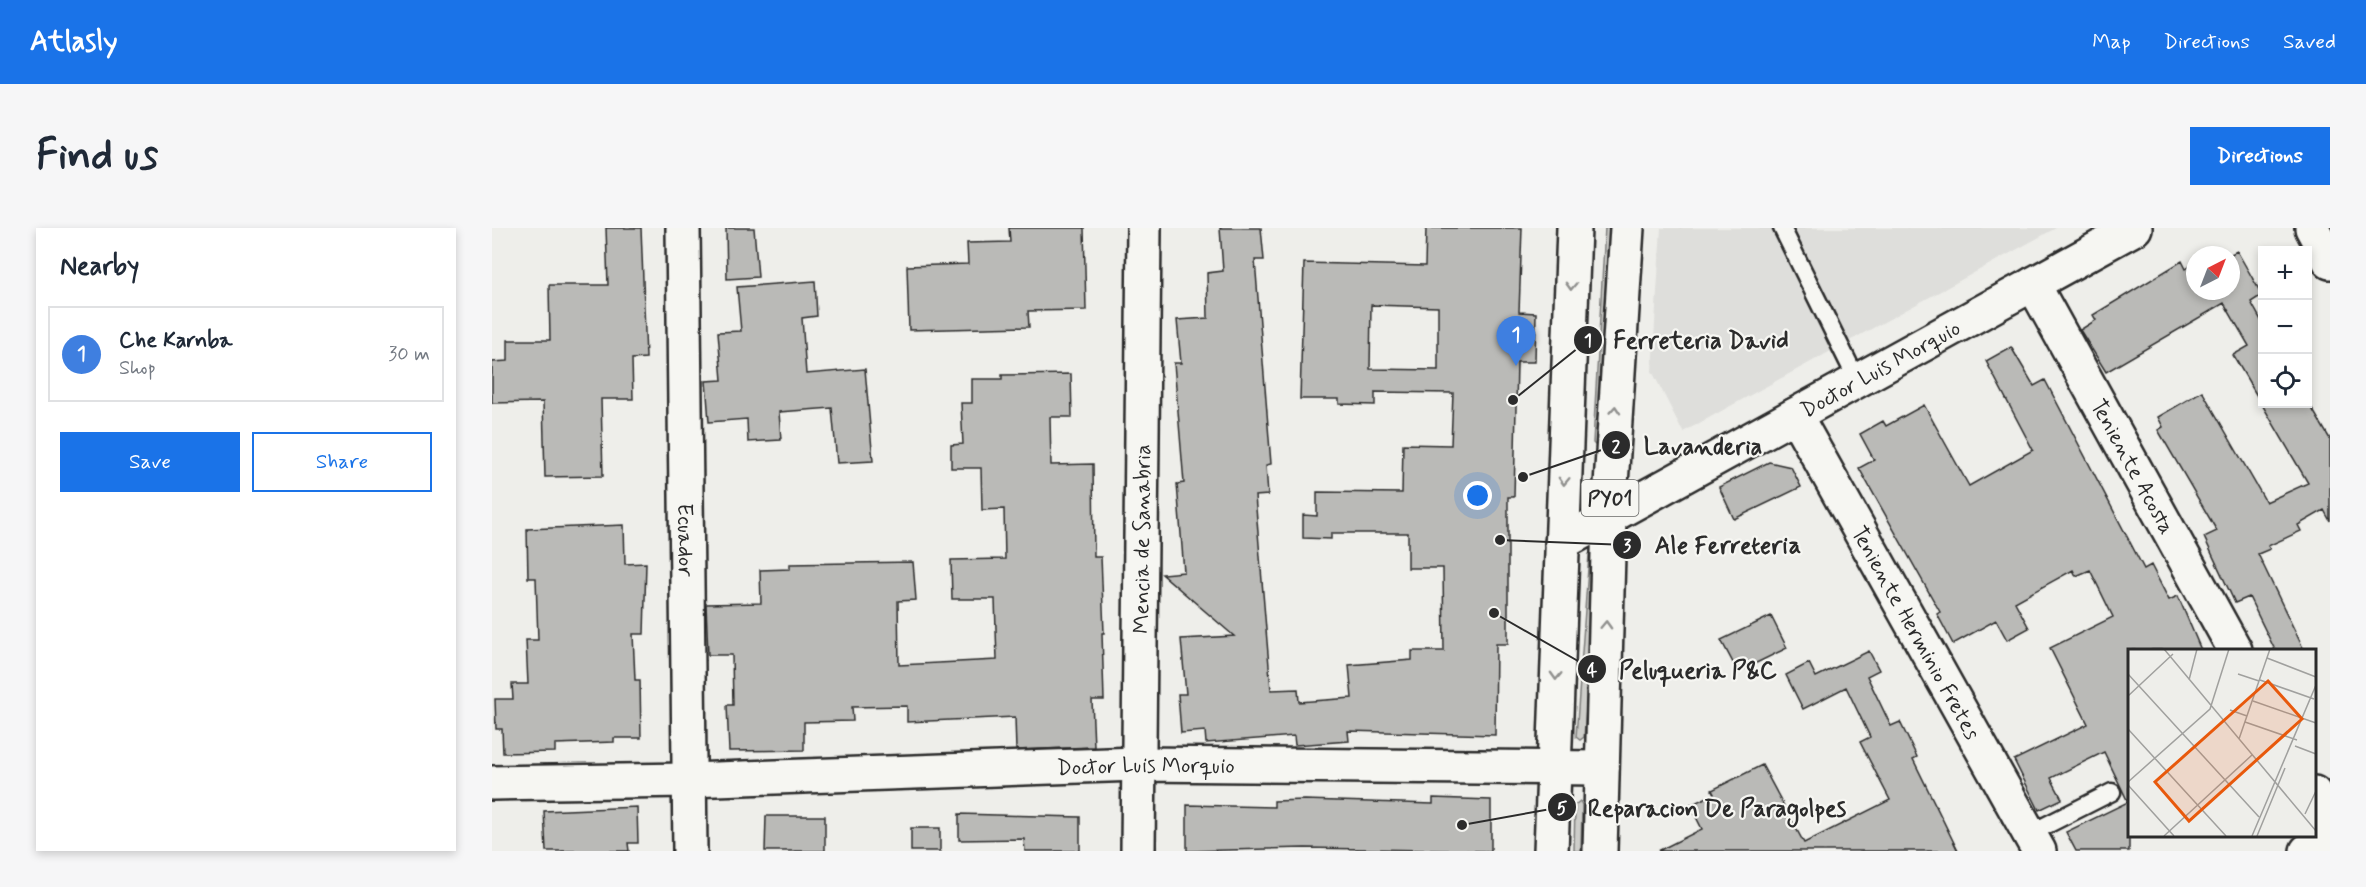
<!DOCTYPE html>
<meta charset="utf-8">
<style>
:root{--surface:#fff;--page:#f6f6f7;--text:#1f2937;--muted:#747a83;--line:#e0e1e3;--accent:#1a73e8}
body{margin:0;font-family:Mynerve,sans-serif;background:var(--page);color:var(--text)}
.controls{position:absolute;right:18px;top:18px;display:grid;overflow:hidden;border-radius:0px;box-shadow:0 3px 9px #0003}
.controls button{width:54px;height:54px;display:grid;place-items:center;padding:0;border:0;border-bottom:2px solid var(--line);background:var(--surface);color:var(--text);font:30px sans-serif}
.compass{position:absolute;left:1694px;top:18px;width:54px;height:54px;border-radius:50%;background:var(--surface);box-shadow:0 3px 9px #0003;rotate:42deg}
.you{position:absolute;left:986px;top:268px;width:21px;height:21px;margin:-15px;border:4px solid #fff;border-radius:50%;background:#1a73e8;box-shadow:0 0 0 9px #1a73e833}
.badge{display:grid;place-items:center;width:39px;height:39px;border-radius:50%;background:var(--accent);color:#fff;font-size:20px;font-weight:700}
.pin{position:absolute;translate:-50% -50px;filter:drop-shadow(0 2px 3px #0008)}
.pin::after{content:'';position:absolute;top:32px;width:21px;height:18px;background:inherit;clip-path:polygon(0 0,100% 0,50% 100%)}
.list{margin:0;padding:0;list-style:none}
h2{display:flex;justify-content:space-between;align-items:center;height:78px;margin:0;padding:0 24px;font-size:26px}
h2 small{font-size:20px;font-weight:400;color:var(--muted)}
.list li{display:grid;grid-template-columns:39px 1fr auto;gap:18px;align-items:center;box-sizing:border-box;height:96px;margin:0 12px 12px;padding:0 12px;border:2px solid var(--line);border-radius:0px}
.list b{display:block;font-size:22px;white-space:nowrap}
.list p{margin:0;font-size:20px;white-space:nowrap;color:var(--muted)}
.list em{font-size:20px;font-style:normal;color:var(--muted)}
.actions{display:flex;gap:12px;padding:18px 24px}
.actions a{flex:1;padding:14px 0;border:2px solid var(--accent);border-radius:0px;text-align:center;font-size:21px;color:var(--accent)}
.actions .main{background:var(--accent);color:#fff}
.icon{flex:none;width:33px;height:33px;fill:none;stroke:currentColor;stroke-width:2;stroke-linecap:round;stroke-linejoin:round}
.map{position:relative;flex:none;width:1838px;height:623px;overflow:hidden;border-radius:0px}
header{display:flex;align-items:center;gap:36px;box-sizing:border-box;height:84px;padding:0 30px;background:var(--accent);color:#fff}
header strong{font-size:28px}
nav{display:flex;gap:33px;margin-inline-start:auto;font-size:21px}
.intro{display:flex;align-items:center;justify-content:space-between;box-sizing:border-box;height:144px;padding:0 36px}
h1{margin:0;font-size:42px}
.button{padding:15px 27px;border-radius:0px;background:var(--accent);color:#fff;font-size:21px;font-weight:700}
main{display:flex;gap:36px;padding:0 36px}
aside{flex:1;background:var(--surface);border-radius:0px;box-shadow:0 3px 9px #0003}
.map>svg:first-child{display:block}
</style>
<header>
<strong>Atlasly</strong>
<nav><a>Map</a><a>Directions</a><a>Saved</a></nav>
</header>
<div class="intro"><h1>Find us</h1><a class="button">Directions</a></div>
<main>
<aside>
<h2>Nearby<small></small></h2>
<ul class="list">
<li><span class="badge" style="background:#3f7fe0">1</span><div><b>Che Karnba</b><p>Shop</p></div><em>30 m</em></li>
</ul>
<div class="actions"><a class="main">Save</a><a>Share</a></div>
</aside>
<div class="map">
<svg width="1838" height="623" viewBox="0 0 1838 623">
<rect width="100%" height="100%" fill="#eeeeea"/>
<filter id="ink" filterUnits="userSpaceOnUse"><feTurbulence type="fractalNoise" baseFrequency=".0167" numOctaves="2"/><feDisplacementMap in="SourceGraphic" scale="12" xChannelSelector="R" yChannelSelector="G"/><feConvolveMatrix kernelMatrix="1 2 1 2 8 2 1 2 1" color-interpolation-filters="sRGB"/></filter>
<g filter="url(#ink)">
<path fill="#dededb" d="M1169,0H1564L1191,204L1160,143Z"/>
<path fill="#cececa" stroke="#7c7c7a" stroke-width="1.5" d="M1113,0H1122L1106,220L1101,215Z
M1101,322L1105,326L1092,509L1088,512L1084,509L1097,326Z
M1088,573L1090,577L1089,623H1082L1083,577Z"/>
<path fill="#babab7" stroke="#2b2b2b" stroke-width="1.5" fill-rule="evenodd" d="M114,0H149L154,130L140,131L141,171H109L111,248L53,249L51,174L0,175V134L16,133V112H58L57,57H116Z
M234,0H262L266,49L235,51Z
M517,0H592L594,82L536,83L537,99L417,102L415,38L476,36L475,15L518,14Z
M728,0H769L772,32H763L779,236L774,237L776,267L763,268L779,462L806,461L807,474L860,470L857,437L920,432V423H952L951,340H916V305H839V311L811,310V287L825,288V264L910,265L911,216L959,217L961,165L883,164V177L847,176V171H808L812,35L933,38L934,0H1030L1027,84L1044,85L1043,134H1025L1022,269H1016V416H1004L1003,507L856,503L857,513L803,517L802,508L714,515L713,503L689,505L686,466H694L689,411L742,408L670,346L692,344L685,256L692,255L682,135H689L685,92L716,90L715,45L731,43ZM879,77L946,79V142L878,141Z
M1745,23L1770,67L1759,74L1770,94V176H1815V172L1838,211V293L1832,282L1806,297L1809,303L1776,318L1778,321L1766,326L1812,422H1783L1757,369L1743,375L1712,309L1725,303L1666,202L1671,199L1666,189L1710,163L1774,274L1816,255L1741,127L1757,118L1732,75L1614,144L1588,102L1604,92L1601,87L1690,33L1694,41L1703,35V63H1739L1737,27Z
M323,53L325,88L310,90L314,146L373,141L381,233L345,235L340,180L287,184L289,212L256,214L255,191L217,194L214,153L230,152L226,104L249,103L245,59Z
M1519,119L1542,158L1553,152L1652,341L1659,337L1677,372L1686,368L1709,422H1637V623H1584L1574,604L1636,574L1612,524L1559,550L1570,571L1547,582L1522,532L1596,496L1558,420L1621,389L1598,342L1584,348L1581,342L1523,374L1537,400L1515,412L1504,392L1461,416L1445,386L1448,384L1367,240L1382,232L1368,206L1391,193L1394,198L1432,177L1477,258L1541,222L1494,133Z
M579,146L580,189H558L559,237L601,236L602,329H609L612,405H610L612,472H600L602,519L524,522L523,489L415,494V478L360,479L361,493L312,494V522L237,523L235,477H241L240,427H216L214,376L269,375L268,342L298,341V336L421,334L424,372L406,373L407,437L505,432L503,371H460L459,332L513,331L512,281L490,282L489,240H459V217L471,216L469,175H480V151H510V147Z
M1277,234L1299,239L1309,259L1242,291L1227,259Z
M132,297L133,336L154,335L152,406H141L143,452H148L149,510H122V514L63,516V524L11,525L10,501H4L3,471H21L20,456H36L34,412H46L44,350H36L35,301Z
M1279,388L1295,420L1246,444L1229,412Z
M1377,423L1387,442L1375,448L1399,498L1408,494L1425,529L1421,531L1466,623H1166L1210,601L1198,577L1222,566L1220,562L1270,537L1312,615L1398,572L1368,514L1378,509L1354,459L1311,481L1294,447L1317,435L1324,449Z
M941,570L999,572V623L813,620L695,623V577L782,579V573L813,572L941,576Z
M145,579L146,615H136L137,623H54L52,583Z
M467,586L588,589V623H533L532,611L467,612Z
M274,588H333V623H273Z
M419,600H448V623H419Z"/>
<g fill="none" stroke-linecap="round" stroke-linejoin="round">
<defs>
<path id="lane" d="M1290,0L1365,152
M1537,606L1620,564"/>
<g id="street">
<path id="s1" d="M191,0L198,623"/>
<path d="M1820,0L1838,34"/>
<path id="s2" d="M1541,56L1743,422"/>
<path id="s3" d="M1303,187L1547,623"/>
<path id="s4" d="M1070,315L1643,0"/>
<path id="s5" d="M0,555L197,552L645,536L1110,540"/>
<path d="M1822,565L1838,595"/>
<path id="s6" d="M646,623L652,0"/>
</g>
<path id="primary" d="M1815,623L1838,612"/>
<path id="highway" d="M1059,623L1082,0
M1108,623L1117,289L1135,0"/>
</defs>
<use href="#lane" stroke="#2b2b2b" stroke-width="21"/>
<use href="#street" stroke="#2b2b2b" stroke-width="38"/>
<use href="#primary" stroke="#2b2b2b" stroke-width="38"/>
<use href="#highway" stroke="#2b2b2b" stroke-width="38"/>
<use href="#lane" stroke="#f6f6f2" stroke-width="16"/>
<use href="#street" stroke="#f6f6f2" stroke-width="33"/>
<use href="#primary" stroke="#f6f6f2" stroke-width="33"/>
<use href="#highway" stroke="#f6f6f2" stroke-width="33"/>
</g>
<defs><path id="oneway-chevron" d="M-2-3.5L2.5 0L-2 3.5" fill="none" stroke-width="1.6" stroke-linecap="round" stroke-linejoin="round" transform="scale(1.5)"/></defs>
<g stroke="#90908e">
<use href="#oneway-chevron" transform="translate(1079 58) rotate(92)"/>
<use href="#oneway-chevron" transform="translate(1123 182) rotate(-86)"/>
<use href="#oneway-chevron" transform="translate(1072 253) rotate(92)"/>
<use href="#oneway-chevron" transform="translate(1114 397) rotate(-88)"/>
<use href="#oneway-chevron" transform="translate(1064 448) rotate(92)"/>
</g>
</g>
<g text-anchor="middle" stroke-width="4.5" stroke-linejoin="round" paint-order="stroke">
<rect fill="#f6f6f2" stroke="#686867" stroke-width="1.5" x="1089.5" y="252" width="57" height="36" rx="4.5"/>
<g font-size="21" font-weight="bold" fill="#2b2b2b">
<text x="1118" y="277">PY01</text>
</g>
<g font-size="22" fill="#2b2b2b" stroke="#f6f6f2">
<text dy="8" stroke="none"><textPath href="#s4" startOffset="363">Doctor Luis Morquio</textPath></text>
<text dy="8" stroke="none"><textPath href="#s2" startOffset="208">Teniente Acosta</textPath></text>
<text dy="8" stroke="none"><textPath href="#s1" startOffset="312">Ecuador</textPath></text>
<text dy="8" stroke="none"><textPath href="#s6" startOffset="312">Mencia de Sanabria</textPath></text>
<text dy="8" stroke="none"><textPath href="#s3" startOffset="249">Teniente Herminio Fretes</textPath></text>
<text dy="8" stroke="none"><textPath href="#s5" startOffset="654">Doctor Luis Morquio</textPath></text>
</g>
</g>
<g transform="translate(1636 421)">
<rect width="188" height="188" fill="#eeeeea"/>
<path fill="none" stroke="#a0a09e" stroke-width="1.5" d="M36,0L188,182M139,9L188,28M0,25L131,168M110,25L131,32M61,31L69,0M132,31L186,50M0,47L45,5M125,52L188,74M102,61L119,67M117,73L169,91M0,80L98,187M111,90L142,0M167,97L188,105M0,133L82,60L101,0M0,136L46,187M177,165L188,142M36,187L124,106M124,187L188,36M129,187L157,119"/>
<path fill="#e8590c" fill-opacity="0.15" stroke="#e8590c" stroke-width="3" d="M140,32L174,70L61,172L27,133Z"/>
<rect width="188" height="188" fill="none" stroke="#2b2b2b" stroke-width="3"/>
</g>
<path fill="none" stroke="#2b2b2b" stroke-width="2" d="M1021 172L1096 112M1031 249L1124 217M1008 312L1135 317M1002 385L1100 441M970 597L1070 579"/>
<g fill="#2b2b2b" stroke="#f6f6f2" stroke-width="2">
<circle cx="1021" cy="172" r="6"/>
<circle cx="1031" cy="249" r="6"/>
<circle cx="1008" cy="312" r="6"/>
<circle cx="1002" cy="385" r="6"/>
<circle cx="970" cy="597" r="6"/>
<circle cx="1096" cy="112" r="15"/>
<circle cx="1124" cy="217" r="15"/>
<circle cx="1135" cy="317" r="15"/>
<circle cx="1100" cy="441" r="15"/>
<circle cx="1070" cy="579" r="15"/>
</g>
<g font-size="18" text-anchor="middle" font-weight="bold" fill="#fff">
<text x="1096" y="118">1</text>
<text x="1124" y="224">2</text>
<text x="1135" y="323">3</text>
<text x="1100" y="448">4</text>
<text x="1070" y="586">5</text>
</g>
<g font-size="24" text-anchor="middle" font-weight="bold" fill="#2b2b2b" stroke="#f6f6f2" stroke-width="4.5" stroke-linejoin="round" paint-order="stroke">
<text x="1209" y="120">Ferreteria David</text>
<text x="1211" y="226">Lavanderia</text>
<text x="1236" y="325">Ale Ferreteria</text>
<text x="1206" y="450">Peluqueria P&amp;C</text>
<text x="1225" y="588">Reparacion De Paragolpes</text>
</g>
</svg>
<div class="controls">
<button>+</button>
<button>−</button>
<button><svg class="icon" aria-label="locate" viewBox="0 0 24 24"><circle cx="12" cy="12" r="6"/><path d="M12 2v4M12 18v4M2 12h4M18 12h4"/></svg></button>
</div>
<svg class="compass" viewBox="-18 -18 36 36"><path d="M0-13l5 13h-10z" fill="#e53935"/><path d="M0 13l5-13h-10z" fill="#747a83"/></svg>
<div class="you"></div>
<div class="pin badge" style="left:1024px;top:138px;background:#3f7fe0">1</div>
</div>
</main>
